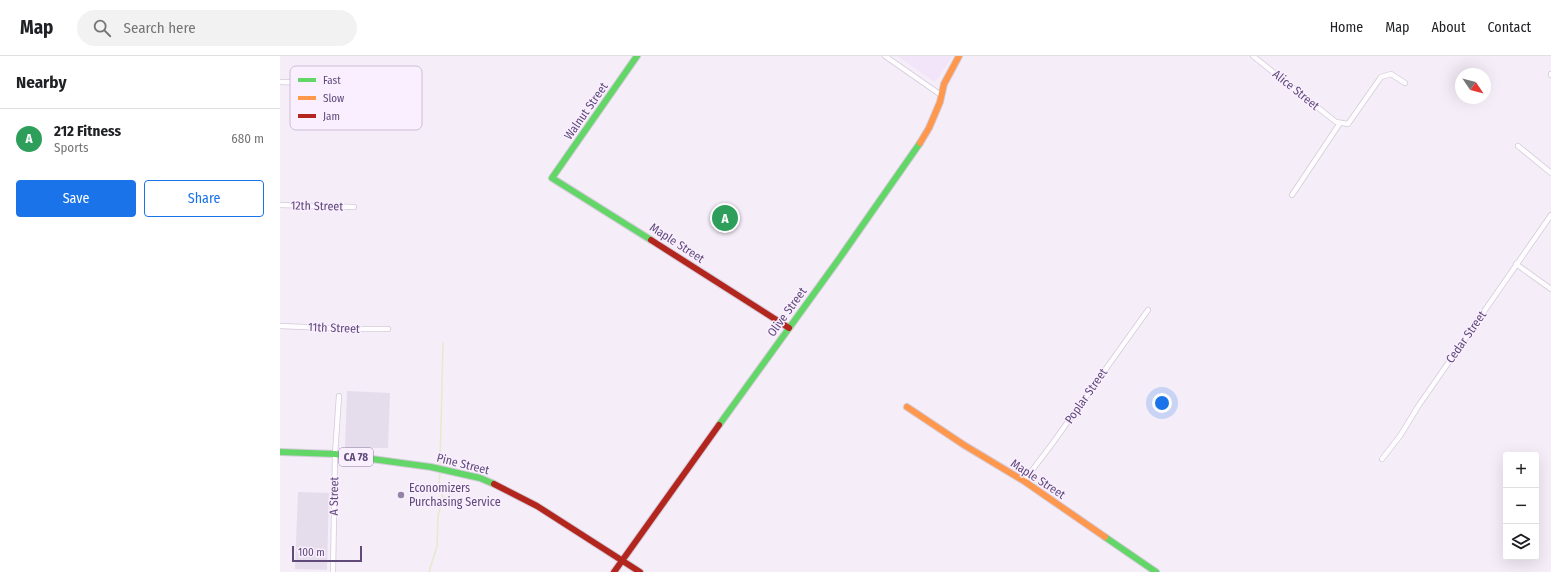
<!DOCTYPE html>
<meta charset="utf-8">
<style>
:root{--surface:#fff;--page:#f2f2f2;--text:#202124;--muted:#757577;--line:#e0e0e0;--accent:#1a73e8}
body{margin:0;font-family:"Fira Sans Condensed",sans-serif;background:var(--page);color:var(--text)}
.controls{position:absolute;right:12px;bottom:12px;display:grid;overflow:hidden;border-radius:4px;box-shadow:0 4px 16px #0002}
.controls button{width:36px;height:36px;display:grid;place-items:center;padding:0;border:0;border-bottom:1px solid var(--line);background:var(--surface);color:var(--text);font:20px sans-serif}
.compass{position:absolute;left:1175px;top:12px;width:36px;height:36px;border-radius:50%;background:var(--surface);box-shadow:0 4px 16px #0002;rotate:125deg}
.scale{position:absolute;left:12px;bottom:10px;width:70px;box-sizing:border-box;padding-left:4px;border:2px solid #5f4a79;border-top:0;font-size:11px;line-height:14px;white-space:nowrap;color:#5f4a79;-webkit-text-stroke:3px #faefff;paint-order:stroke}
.you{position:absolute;left:882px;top:347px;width:14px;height:14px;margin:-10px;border:3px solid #fff;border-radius:50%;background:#1a73e8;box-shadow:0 0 0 6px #1a73e833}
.badge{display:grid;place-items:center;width:26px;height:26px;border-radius:50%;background:var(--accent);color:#fff;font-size:13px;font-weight:700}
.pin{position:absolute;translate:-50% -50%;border:2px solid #fff;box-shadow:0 1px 4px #0006}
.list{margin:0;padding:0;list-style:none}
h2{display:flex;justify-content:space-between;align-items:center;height:52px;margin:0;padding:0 16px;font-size:17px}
h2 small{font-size:13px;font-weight:400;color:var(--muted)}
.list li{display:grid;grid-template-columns:26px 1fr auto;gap:12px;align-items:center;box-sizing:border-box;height:60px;padding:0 16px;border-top:1px solid var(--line)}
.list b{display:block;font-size:15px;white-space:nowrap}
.list p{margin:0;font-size:13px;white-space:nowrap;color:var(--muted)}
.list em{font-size:13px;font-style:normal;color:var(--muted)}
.actions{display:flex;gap:8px;padding:12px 16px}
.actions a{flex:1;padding:9px 0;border:1px solid var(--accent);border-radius:4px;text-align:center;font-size:14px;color:var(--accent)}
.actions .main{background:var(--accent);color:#fff}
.icon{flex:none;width:22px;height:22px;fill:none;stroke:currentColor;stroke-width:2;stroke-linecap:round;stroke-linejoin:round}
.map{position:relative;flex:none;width:1271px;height:516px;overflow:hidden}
header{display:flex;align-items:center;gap:24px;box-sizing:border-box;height:56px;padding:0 20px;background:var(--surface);border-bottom:1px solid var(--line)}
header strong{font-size:19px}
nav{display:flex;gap:22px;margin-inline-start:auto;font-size:14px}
.search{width:280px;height:36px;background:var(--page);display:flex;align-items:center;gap:10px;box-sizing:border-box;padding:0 14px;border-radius:22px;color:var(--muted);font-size:15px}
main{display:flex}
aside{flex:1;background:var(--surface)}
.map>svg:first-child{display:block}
</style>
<header>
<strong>Map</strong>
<div class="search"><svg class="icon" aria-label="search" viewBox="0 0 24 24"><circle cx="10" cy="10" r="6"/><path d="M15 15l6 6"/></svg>Search here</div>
<nav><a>Home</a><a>Map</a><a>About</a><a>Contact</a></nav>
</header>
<main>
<aside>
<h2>Nearby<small></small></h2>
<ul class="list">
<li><span class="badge" style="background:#2e9e5b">A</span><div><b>212 Fitness</b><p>Sports</p></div><em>680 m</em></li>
</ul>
<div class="actions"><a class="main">Save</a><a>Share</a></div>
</aside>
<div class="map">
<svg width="1271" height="516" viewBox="0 0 1271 516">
<rect width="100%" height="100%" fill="#f5edf8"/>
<path fill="#f2e4f9" d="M617,0H673L655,26Z"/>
<path fill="#e5ddeb" d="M67,335L110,337L108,392H65Z
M18,436L49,437L47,514L15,513Z"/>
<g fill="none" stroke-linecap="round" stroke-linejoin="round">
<path stroke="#e5eacd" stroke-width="1.5" d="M160,411L163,287
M149,516L157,490L158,460L163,442L159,429L160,415"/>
<defs>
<path id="street" d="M605,0L661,39
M973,0L1056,66L1068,68L1101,21L1111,18L1125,27
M1271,18V19
M0,26L32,27
M1238,90L1271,117
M1012,139L1060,67
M0,149L74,151
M1236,208L1271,233
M0,270L74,273H108
M1102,403L1120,380L1139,349L1271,159
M744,425L772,388L868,254
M53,516L55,398L59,340"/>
<path id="fast" d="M357,0L272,122L371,184
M439,369L559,203L640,87
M0,396L55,398L151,411L200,422L214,428
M825,481L876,516"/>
<path id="slow" d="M640,87L649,72L660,46L664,28L679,0
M627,351L684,389L744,425L825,481"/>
<path id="jam" d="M371,184L509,272
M214,428L257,450L360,516
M334,516L439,369"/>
</defs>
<use href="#street" stroke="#d3cbd9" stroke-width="6"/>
<use href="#fast" stroke="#d4cbda" stroke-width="8"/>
<use href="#slow" stroke="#d4cbda" stroke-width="8"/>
<use href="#jam" stroke="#d4cbda" stroke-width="8"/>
<use href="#street" stroke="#fefcfe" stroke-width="4.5"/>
<use href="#fast" stroke="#63d668" stroke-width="6"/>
<use href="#slow" stroke="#ff974d" stroke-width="6"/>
<use href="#jam" stroke="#b3261e" stroke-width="6"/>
</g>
<circle fill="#9483a5" stroke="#faefff" stroke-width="1.5" cx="121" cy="439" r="4"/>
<g text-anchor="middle" stroke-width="3" stroke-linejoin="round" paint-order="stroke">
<rect fill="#faefff" stroke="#8e7ca1" stroke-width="1" x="59" y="392" width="34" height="18" rx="3"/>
<g font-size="11" font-weight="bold" fill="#5f4a79">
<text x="76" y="405">CA 78</text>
</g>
<g font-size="12" fill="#5f4a79" stroke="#faefff">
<text transform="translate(1016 34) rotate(39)" y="4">Alice Street</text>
<text transform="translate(306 55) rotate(-55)" y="4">Walnut Street</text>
<text transform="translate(37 150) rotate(1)" y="4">12th Street</text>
<text transform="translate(397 187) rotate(33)" y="4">Maple Street</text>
<text transform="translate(507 256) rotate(-54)" y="4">Olive Street</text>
<text transform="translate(54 272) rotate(2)" y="4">11th Street</text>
<text transform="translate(1186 281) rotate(-55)" y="4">Cedar Street</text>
<text transform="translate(806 340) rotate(-55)" y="4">Poplar Street</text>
<text transform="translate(183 408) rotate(14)" y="4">Pine Street</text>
<text transform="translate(758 423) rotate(33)" y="4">Maple Street</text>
<text transform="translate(54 440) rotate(-89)" y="4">A Street</text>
</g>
<g font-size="12" fill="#5f4a79" stroke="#faefff" text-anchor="start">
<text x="129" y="436">Economizers<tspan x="129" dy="14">Purchasing Service</tspan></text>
</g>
</g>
<rect x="10" y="10" width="132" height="64" rx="6" fill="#faefff" stroke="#ccbed7" stroke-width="1"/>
<rect x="18" y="22" width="18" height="4" fill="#63d668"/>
<rect x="18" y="40" width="18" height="4" fill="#ff974d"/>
<rect x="18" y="58" width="18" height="4" fill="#b3261e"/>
<g font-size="11" fill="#5f4a79">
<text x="43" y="28">Fast</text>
<text x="43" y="46">Slow</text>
<text x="43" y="64">Jam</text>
</g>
</svg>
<div class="controls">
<button>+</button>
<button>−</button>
<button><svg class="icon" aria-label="layers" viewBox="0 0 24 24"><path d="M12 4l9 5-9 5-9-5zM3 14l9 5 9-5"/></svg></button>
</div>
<svg class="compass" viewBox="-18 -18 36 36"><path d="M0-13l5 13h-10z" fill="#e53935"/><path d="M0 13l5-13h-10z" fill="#757577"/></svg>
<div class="scale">100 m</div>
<div class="you"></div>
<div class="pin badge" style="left:445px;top:162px;background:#2e9e5b">A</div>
</div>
</main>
